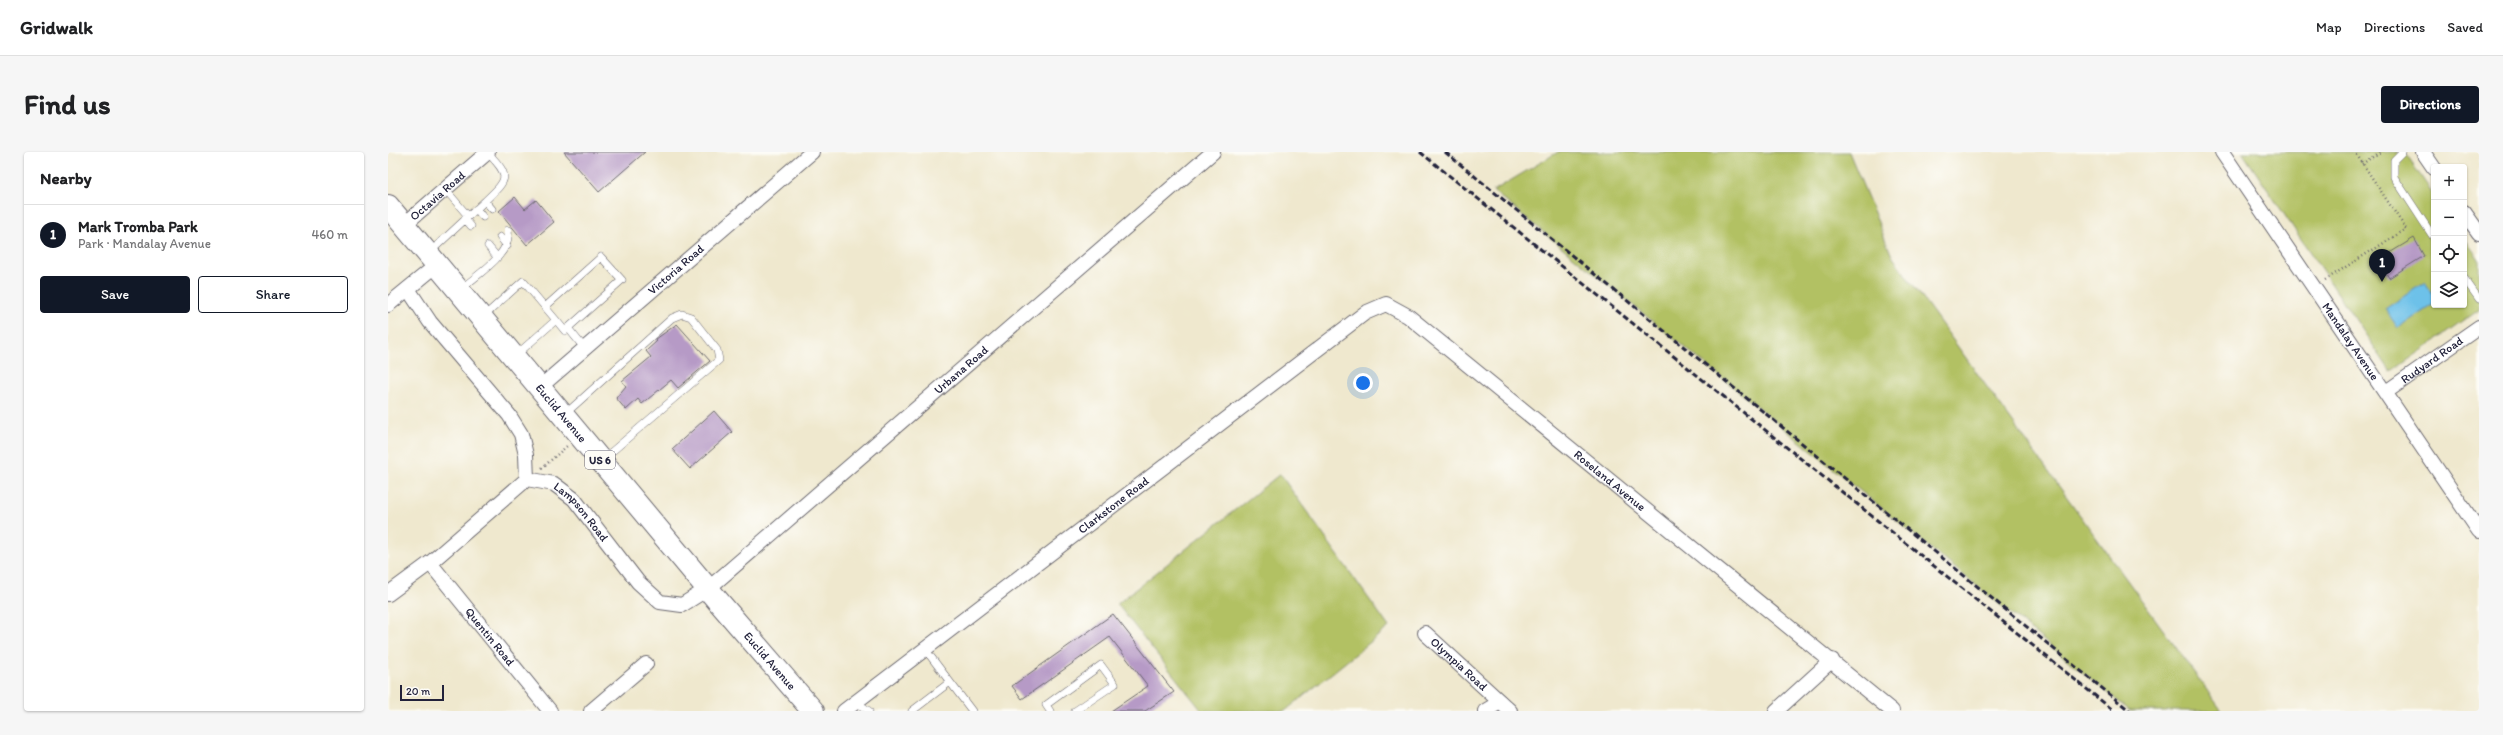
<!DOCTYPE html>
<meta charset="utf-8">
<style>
:root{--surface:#fff;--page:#f6f6f6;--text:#202124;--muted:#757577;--line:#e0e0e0;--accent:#111827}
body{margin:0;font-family:Itim,sans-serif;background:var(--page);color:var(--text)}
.controls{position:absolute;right:12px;top:12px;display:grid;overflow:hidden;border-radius:4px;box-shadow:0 1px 3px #0004}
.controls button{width:36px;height:36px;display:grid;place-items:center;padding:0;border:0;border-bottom:1px solid var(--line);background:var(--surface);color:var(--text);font:20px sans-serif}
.scale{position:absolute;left:12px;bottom:10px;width:44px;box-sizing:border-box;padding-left:4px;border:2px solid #22223b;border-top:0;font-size:11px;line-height:14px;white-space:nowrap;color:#22223b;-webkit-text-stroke:3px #fdfcf7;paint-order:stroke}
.you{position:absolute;left:975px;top:231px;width:14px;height:14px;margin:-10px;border:3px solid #fff;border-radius:50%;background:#1a73e8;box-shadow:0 0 0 6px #1a73e833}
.badge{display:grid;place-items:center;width:26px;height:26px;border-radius:50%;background:var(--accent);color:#fff;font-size:13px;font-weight:700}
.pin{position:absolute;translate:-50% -33px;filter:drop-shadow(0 1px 2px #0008)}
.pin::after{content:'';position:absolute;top:21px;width:14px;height:12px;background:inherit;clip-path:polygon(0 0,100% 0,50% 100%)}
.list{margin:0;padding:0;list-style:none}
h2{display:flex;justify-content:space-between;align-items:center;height:52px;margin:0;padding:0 16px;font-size:17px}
h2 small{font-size:13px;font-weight:400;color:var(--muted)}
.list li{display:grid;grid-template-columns:26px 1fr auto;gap:12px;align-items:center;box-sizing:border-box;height:60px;padding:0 16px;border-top:1px solid var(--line)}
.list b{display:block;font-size:15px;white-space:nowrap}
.list p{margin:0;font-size:13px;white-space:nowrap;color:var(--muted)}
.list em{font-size:13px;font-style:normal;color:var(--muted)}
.actions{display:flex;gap:8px;padding:12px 16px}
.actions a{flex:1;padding:9px 0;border:1px solid var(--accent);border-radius:4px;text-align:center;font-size:14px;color:var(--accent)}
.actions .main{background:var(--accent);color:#fff}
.icon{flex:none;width:22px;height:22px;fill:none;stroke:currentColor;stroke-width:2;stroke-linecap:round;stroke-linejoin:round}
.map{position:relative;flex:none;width:2091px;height:559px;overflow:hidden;border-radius:4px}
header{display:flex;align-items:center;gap:24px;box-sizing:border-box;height:56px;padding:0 20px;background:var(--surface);border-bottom:1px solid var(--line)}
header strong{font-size:19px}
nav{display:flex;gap:22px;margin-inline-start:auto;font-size:14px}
.intro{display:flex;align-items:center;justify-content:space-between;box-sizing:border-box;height:96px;padding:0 24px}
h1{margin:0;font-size:28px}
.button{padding:10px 18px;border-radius:4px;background:var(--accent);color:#fff;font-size:14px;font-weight:700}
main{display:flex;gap:24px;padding:0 24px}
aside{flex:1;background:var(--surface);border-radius:4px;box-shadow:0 1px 3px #0004}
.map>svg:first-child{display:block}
</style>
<header>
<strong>Gridwalk</strong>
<nav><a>Map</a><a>Directions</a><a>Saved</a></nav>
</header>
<div class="intro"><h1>Find us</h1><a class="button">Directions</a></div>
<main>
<aside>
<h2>Nearby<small></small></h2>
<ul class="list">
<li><span class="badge">1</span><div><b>Mark Tromba Park</b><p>Park · Mandalay Avenue</p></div><em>460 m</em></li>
</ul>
<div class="actions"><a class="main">Save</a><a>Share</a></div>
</aside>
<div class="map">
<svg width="2091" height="559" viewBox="0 0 2091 559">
<rect width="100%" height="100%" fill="#fdfcf7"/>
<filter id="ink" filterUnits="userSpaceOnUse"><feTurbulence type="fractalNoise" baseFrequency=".025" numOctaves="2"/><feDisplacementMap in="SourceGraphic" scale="8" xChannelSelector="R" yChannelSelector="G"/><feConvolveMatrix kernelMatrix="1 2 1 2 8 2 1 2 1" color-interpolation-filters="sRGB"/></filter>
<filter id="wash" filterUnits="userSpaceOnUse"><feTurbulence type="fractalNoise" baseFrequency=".012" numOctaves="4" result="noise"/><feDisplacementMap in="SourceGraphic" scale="16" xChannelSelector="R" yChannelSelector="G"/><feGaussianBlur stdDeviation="0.9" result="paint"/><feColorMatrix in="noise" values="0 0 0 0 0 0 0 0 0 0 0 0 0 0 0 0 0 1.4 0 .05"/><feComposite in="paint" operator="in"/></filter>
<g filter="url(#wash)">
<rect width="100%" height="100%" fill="#efe8ce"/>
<path fill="#b2c164" stroke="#6a7250" d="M1170,0H1461L1504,104L1834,559H1742L1105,39Z
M1854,0H2016L2046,43V153H2076V86L2091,107V158L2003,220Z
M892,322L1001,475L897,559H814L729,452Z"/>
<path fill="#6dc1e9" stroke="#487292" d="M2037,130L2046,144V152L2010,176L1997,157Z"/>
<g id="blocks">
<path fill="#b69ac6" d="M176,0H257L211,40Z
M127,45L137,57L148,48L166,70L139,93L111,59Z
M2026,86L2036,104L2001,126L1990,108Z
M289,172L322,209L290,236L283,228L254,252L250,247L238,258L228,246L238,234L234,229L263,205L258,199L269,189L268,187Z
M326,259L344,280L302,317L284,297Z
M725,462L786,540L757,559H723L760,534L722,485L634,547L624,534Z"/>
</g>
</g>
<g filter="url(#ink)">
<use href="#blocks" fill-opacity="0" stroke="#6a676e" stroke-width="1"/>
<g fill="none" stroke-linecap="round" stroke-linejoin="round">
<defs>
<path id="service" d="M2014,0L2006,8V25L2046,86
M100,1C123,25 120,27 97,49L104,57
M57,37L80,64
M88,57L95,65
M77,67L83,74
M112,85L119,94
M100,94L109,105
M41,101L97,49
M2076,126L2091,147
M72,138C89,122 124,103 120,78
M157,155L213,105L234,128L180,176L197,197
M95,165L135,129L168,168L127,204
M168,168L177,179L180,176
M177,262L284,166L294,162L303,165L329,198L331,208L214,308
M537,497L584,559
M468,550L481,559
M524,559L562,530
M662,559L658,553L713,513L727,532L687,559"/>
<g id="minor">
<path id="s1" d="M1834,0L2091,379"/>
<path d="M2035,0L2046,16"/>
<path d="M2076,60L2091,81"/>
<path id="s2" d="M17,72L100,0"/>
<path d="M20,137L42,170L121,263L133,282L138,303L139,327"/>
<path d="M0,153L50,112"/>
<path id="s3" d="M151,236L424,0"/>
<path id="s4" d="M1998,240L2091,175"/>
<path id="s5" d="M42,411L162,559"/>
<path id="s6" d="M0,442L42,411L139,327L166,332L186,347L250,430L272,450L294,453L321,436L825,0"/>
<path id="s7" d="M1037,481L1122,559"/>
<path d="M203,559L258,512"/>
<path id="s8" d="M456,559L977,161L998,152L1020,164L1504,559"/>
<path d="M1097,559L1112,550"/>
<path d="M1388,559L1444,508"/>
</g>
<g id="primary">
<path id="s9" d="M0,54L330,449L425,559"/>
</g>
</defs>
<use href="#service" stroke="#6a676e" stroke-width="8"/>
<use href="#minor" stroke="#6a676e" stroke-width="16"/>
<use href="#primary" stroke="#6a676e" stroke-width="24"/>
<path stroke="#6a676e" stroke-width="2.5" stroke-dasharray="1 3" stroke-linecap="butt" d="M1974,12L1992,0
M1937,128L2018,77L1967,0
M154,316L179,294"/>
<use href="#service" stroke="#fff" stroke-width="7"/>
<use href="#minor" stroke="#fff" stroke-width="14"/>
<use href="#primary" stroke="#fff" stroke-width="22"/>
<path stroke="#22223b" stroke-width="3" stroke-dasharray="6 3" stroke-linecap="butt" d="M1032,0L1726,559
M1057,0L1742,559"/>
</g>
</g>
<g text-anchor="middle" stroke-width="4" stroke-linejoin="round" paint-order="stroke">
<rect fill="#fdfcf7" stroke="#646373" stroke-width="1" x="197" y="299" width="30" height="18" rx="3"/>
<g font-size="11" font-weight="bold" fill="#22223b">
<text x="212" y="312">US 6</text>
</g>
<g font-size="12" fill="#22223b" stroke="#fdfcf7">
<text dy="4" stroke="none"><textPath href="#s2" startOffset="43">Octavia Road</textPath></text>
<text dy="4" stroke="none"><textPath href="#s3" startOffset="181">Victoria Road</textPath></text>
<text dy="4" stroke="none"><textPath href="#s1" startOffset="229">Mandalay Avenue</textPath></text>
<text dy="4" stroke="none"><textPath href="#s4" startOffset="56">Rudyard Road</textPath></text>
<text dy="4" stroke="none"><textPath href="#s6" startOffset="755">Urbana Road</textPath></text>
<text dy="4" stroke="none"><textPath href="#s9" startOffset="270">Euclid Avenue</textPath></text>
<text dy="4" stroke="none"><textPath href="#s8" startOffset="964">Roseland Avenue</textPath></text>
<text dy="4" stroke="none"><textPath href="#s8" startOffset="339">Clarkstone Road</textPath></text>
<text dy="4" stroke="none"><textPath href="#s6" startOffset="247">Lampson Road</textPath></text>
<text dy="4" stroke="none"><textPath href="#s5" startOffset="95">Quentin Road</textPath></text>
<text dy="4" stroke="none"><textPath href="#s9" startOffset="594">Euclid Avenue</textPath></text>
<text dy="4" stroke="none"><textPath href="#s7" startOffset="46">Olympia Road</textPath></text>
</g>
</g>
</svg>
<div class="controls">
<button>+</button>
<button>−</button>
<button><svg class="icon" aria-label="locate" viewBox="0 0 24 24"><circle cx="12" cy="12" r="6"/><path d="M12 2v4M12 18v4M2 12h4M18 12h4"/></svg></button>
<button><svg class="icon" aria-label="layers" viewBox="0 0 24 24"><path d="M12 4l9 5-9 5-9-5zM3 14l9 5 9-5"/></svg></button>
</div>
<div class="scale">20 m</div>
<div class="you"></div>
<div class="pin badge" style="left:1994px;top:130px">1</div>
</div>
</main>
